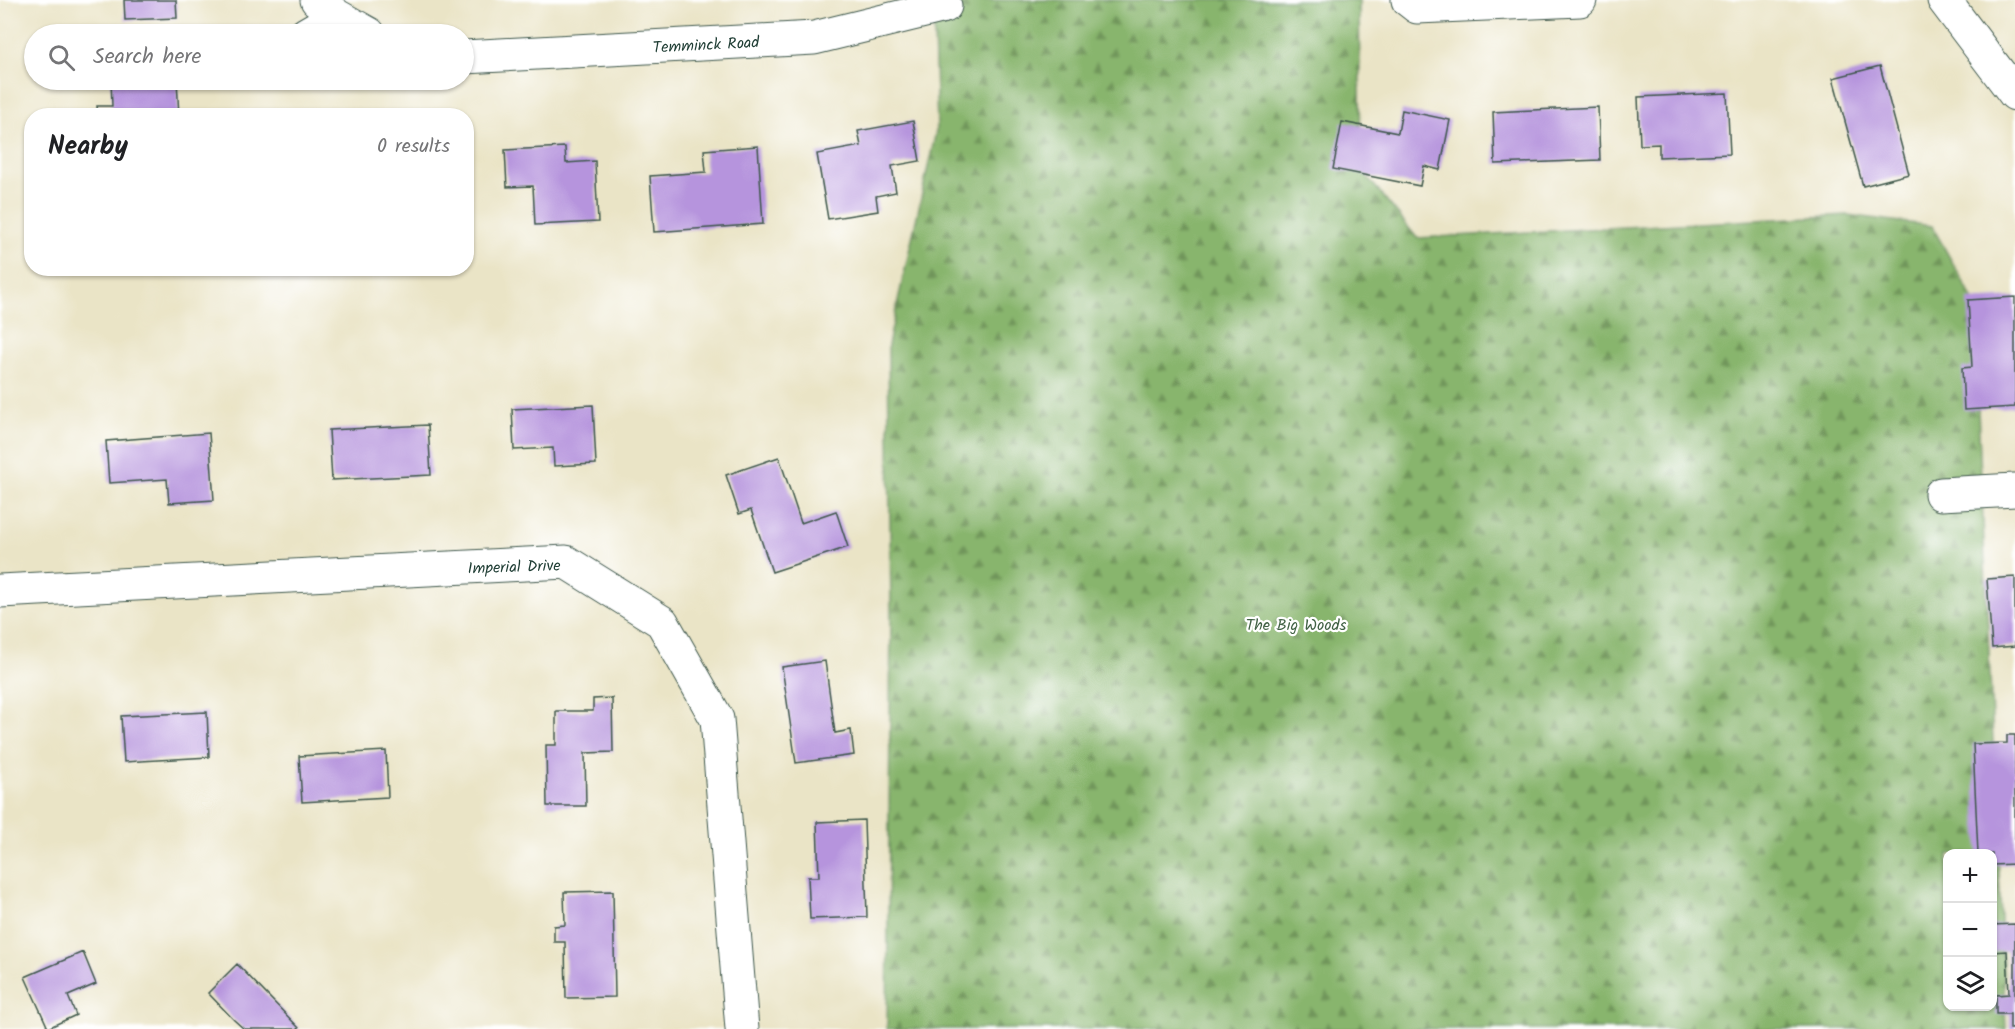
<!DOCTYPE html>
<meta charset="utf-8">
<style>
:root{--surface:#fff;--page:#f2f2f2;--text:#202124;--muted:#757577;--line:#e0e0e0}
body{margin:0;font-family:Kalam,sans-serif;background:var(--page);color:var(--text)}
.controls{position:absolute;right:18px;bottom:18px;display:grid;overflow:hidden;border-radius:12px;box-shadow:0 2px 4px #0004}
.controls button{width:54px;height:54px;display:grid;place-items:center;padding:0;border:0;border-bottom:2px solid var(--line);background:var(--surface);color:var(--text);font:30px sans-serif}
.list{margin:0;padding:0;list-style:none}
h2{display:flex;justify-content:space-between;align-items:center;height:78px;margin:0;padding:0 24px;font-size:26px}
h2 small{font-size:20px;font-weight:400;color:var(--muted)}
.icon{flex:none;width:33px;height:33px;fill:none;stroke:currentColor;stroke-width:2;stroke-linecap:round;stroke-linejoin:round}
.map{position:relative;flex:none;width:2015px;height:1029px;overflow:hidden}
.search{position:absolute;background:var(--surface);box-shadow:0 2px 4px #0004;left:24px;top:24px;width:450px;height:66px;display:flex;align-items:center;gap:15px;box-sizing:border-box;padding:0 21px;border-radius:33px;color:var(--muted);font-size:22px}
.panel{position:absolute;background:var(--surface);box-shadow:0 2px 4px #0004;left:24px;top:108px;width:450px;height:168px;border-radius:24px}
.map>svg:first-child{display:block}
</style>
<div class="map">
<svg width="2015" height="1029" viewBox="0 0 2015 1029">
<defs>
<pattern id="forest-firs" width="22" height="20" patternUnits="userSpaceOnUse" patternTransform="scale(1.5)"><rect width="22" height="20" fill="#88b56d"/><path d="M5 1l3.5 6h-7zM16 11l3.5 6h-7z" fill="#6f945a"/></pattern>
</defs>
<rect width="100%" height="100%" fill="#fff"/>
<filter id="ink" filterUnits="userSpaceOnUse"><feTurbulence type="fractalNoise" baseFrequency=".0167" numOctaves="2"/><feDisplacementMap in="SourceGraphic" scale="12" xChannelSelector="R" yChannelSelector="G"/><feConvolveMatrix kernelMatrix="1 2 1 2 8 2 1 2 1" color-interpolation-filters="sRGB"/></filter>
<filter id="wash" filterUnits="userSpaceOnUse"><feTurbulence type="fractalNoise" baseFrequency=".008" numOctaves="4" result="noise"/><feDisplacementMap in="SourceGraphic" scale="24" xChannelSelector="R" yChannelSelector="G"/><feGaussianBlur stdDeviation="1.35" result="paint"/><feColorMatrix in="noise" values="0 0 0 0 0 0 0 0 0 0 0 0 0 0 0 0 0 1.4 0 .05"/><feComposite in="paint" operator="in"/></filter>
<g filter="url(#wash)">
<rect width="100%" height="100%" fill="#eae4c6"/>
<path fill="url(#forest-firs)" stroke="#547950" stroke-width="1.5" fill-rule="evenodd" d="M933,0H1359L1361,169L1417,238L1848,215L1932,226L1973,299L2006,1029H887L891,617L888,345L937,127ZM1948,854H1992V1006H1948Z"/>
<g id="blocks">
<path fill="#b694dd" d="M124,0H176L177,18L125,20Z
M1880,66L1909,174L1863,186L1833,78Z
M111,80H177L179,116H98L97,106H112Z
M1727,93L1730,154L1659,157V144L1640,145L1638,97Z
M1598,107L1600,160L1495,164L1493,112Z
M1402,110L1450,120L1440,170L1424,166L1420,186L1333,169L1342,122L1398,133Z
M913,121L920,161L892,166L896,192L876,196L878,211L828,219L817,154L861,146L858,131Z
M758,146L763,224L654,232L650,176L706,172L704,150Z
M565,147L566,163L595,161L598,222L535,225L533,186L507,187L505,150Z
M2015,297V407L1964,410L1962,368L1972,367L1968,300Z
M593,405L596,464L554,466L553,448L514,450L512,409Z
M428,425L431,475L332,480L329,430Z
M209,433L214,500L169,503L167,479L109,483L106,441Z
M779,457L801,523L836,511L848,547L772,572L751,510L739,514L726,475Z
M2015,577V646L1992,648L1987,579Z
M825,661L835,733L851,730L854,755L796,763L782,667Z
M612,698L613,752L585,753L586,806H547L546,745H556V711H593V699Z
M207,712L209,757L124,762L121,716Z
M2007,735H2015V864L1992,865V854H1978L1973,744L2007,743Z
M386,751L388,797L302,802L299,756Z
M864,820L867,917L810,919L808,877H819L817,822Z
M613,891L615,997L566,998L565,942H554V926L565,925L564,892Z
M2015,924V1029H2010V1014H1996V995L2009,994L2007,951L1992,952V925Z
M83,952L96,984L68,996L76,1015L48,1028L25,977Z
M237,964L300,1029H244L234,1020L208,993Z"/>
</g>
</g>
<g filter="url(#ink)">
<use href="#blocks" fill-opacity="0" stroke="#3d564a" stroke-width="1.5"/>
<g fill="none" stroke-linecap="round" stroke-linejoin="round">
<defs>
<path id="minor" d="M317,0L337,16L369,34
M1408,0L1417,7L1580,0
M1944,0L2015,94
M306,34L337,16
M464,57L814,38L945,6
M1941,494L2015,490
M0,591L566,562L662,622L717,719L742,1029"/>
</defs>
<use href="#minor" stroke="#3d564a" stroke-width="35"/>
<use href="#minor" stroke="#fff" stroke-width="33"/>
</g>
</g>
<g text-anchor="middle" stroke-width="4.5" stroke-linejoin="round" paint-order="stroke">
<g font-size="16" fill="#1f3d34" stroke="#fff">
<text transform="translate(706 44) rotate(-3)" y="6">Temminck Road</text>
<text transform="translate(514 566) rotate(-2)" y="6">Imperial Drive</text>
</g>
<g font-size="16" fill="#426246" stroke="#fff">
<text x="1296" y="630">The Big Woods</text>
</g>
</g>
</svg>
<div class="controls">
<button>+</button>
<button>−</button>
<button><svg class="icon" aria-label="layers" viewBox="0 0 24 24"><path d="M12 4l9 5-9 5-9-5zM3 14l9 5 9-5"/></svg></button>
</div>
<div class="search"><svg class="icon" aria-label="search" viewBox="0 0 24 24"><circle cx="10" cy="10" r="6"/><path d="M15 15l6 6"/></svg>Search here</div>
<section class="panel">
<h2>Nearby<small>0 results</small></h2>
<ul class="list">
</ul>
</section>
</div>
